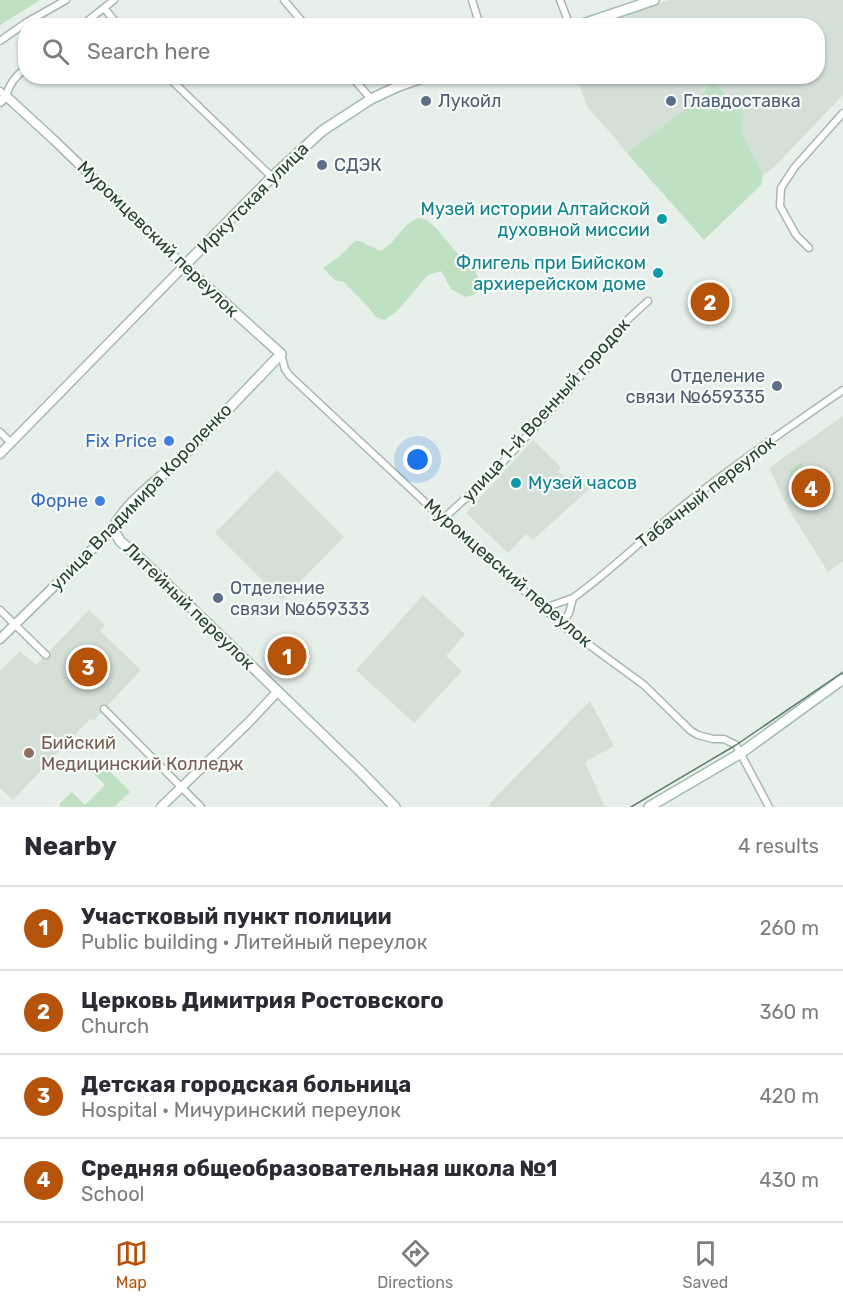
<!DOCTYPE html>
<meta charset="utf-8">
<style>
:root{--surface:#fff;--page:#f7f7f7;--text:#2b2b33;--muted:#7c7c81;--line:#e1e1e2;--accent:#b45309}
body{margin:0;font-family:Rubik,sans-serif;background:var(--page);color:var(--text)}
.you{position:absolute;left:418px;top:460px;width:21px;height:21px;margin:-15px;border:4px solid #fff;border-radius:50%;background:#1a73e8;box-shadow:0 0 0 9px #1a73e833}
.badge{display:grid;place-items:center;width:39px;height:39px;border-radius:50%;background:var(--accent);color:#fff;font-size:20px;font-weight:700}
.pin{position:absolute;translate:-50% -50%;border:3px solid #fff;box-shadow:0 2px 6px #0006}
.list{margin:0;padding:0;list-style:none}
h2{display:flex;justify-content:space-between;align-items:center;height:78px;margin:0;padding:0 24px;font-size:26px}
h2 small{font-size:20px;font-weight:400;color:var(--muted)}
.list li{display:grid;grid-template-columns:39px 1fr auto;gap:18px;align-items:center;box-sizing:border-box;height:84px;padding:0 24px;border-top:2px solid var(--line)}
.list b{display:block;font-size:22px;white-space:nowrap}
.list p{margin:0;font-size:20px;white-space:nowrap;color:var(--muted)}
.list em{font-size:20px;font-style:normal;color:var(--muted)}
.icon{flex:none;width:33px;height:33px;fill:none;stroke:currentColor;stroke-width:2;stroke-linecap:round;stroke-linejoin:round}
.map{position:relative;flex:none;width:843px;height:807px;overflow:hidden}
.search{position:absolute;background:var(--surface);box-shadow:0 2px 4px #0004;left:18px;right:18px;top:18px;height:66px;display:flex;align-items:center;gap:15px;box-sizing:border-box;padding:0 21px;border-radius:24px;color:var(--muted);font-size:22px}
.sheet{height:414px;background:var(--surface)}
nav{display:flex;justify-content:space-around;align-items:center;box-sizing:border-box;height:84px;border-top:2px solid var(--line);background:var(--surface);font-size:16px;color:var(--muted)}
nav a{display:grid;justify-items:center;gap:3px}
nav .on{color:var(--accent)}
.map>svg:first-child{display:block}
</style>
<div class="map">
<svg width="843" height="807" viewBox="0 0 843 807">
<rect width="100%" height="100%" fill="#e6efe9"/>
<path fill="#d4dfd8" d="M669,0H843V95L772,169L763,175L742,134L743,112L713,81L698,100L627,153L615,138L588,108L576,77L818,76V26L595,25Z
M843,416V561L828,572L788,508L769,468Z
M533,440L561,467L558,471L567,479L573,474L589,489L533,540L526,534L508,553L466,513Z
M277,470L344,537L282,600L215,533Z
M423,595L465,634L446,656L462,671L414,723L356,670Z
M89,610L105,625L100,631L141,670L93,721L90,719L13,800L0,788V671L20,651L36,665Z
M590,701L614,746L585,762L605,807H491L489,804Z"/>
<path fill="#bfe0c2" d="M0,0H40L0,25Z
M713,81L743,112L742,134L763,175L761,185L704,240L627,153L698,100Z
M418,218L427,220L436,228L463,260L474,269L481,283L476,294L466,297L451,289L441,271L428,275L398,310L385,320L376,317L369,308L344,282L335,280L323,268L341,255L355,241H360L380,251C396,244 401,224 418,218Z
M801,463L819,486L806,496L789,472Z
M103,764L130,792L114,807H61L59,804L72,792L85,805L105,785L93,773Z"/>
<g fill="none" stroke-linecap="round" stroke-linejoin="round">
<defs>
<path id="minor" d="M284,0L306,26
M472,0L480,26
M560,0L570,26
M104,8L119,26
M81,26L114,0
M0,41L27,22L66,0
M167,76L272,177
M351,76L371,99
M0,91L6,96C9,84 15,76 26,68
M809,248L796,235L780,206L781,188L794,168L843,113
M281,354L285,369L289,375L443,519L539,604L562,625L644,685L691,731L698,735L713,739H724L736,745L769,807
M0,432L11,443
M443,519L492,474L570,389L624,323L648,301
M573,598C612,570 646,536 683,506C734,465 788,428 843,390
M544,608L573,598L569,613L562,625
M0,610L46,655
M104,709L201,807"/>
<path id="tertiary" d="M0,102L6,96L54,140L184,266L0,454
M0,639L113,529
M161,807L250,721L278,691"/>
<path id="secondary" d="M577,26L654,0
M395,807L360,771L141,559L120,541L113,529C124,504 157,481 177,462C212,427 246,390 281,354L184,266L272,177L322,131L371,99L399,86L427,76
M649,807L741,753L843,679"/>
</defs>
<use href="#minor" stroke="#a8b8af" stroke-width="9"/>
<use href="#tertiary" stroke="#a8b8af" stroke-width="11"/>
<use href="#secondary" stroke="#a4bbaf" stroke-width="12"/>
<use href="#minor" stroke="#fff" stroke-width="6"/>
<use href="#tertiary" stroke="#fff" stroke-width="8"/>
<use href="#secondary" stroke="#fff" stroke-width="9"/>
<path stroke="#5f7d6f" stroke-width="1.5" d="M631,807L736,745L843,672"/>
</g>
<g fill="#5c6f8a" stroke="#f7fbf8" stroke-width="2">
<circle cx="426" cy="101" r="6"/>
<circle cx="671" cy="101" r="6"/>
<circle cx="322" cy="165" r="6"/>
<circle cx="777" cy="386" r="6"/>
<circle cx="218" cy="598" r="6"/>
</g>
<g fill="#0f9aa8" stroke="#f7fbf8" stroke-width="2">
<circle cx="662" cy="219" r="6"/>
<circle cx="658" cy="273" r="6"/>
<circle cx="516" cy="483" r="6"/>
</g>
<g fill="#3f7fe0" stroke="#f7fbf8" stroke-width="2">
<circle cx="169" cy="441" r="6"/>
<circle cx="100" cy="501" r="6"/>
</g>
<circle fill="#8d6e63" stroke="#f7fbf8" stroke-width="2" cx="29" cy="753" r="6"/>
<g text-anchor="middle" stroke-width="4.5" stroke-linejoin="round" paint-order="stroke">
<g font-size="18" fill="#4e5e75" stroke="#f7fbf8" text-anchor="start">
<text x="438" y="107">Лукойл</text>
<text x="683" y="107">Главдоставка</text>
<text x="334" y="171">СДЭК</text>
<text x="765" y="382" text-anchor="end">Отделение<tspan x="765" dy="21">связи №659335</tspan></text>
<text x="230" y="594">Отделение<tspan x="230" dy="21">связи №659333</tspan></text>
</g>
<g font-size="18" fill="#244234" stroke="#f7fbf8">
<text transform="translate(253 198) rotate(-45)" y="6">Иркутская улица</text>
<text transform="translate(158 239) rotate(44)" y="6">Муромцевский переулок</text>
<text transform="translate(546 410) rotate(-48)" y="6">улица 1-й Военный городок</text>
<text transform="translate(706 492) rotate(-38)" y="6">Табачный переулок</text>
<text transform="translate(141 497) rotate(-46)" y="6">улица Владимира Короленко</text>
<text transform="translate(508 573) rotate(41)" y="6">Муромцевский переулок</text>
<text transform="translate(189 606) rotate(44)" y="6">Литейный переулок</text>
</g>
<g font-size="18" fill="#0d838f" stroke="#f7fbf8" text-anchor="end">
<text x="650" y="215">Музей истории Алтайской<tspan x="650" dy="21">духовной миссии</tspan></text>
<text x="646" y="269">Флигель при Бийском<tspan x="646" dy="21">архиерейском доме</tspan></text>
<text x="528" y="489" text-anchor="start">Музей часов</text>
</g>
<g font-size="18" fill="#366cbe" stroke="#f7fbf8" text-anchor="end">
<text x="157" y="447">Fix Price</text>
<text x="88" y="507">Форне</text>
</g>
<g font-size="18" fill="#785e54" stroke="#f7fbf8" text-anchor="start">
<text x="41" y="749">Бийский<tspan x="41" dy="21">Медицинский Колледж</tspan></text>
</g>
</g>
</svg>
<div class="you"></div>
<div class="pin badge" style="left:287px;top:656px">1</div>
<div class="pin badge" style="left:710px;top:302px">2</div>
<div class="pin badge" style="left:88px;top:667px">3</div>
<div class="pin badge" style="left:811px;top:488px">4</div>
<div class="search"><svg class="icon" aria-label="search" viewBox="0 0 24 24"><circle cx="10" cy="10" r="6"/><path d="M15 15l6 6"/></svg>Search here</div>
</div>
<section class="sheet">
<h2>Nearby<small>4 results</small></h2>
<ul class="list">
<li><span class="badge">1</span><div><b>Участковый пункт полиции</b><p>Public building · Литейный переулок</p></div><em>260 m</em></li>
<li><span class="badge">2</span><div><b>Церковь Димитрия Ростовского</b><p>Church</p></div><em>360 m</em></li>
<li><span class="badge">3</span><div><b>Детская городская больница</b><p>Hospital · Мичуринский переулок</p></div><em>420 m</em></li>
<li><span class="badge">4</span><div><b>Средняя общеобразовательная школа №1</b><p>School</p></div><em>430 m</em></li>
</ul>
</section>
<nav>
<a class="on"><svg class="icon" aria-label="map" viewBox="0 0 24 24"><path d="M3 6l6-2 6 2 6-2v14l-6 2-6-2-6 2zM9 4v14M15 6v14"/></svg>Map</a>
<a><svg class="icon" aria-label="directions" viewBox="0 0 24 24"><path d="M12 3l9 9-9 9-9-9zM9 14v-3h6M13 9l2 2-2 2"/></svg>Directions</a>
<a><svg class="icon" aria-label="saved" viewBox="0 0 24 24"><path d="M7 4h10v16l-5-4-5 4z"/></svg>Saved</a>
</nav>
